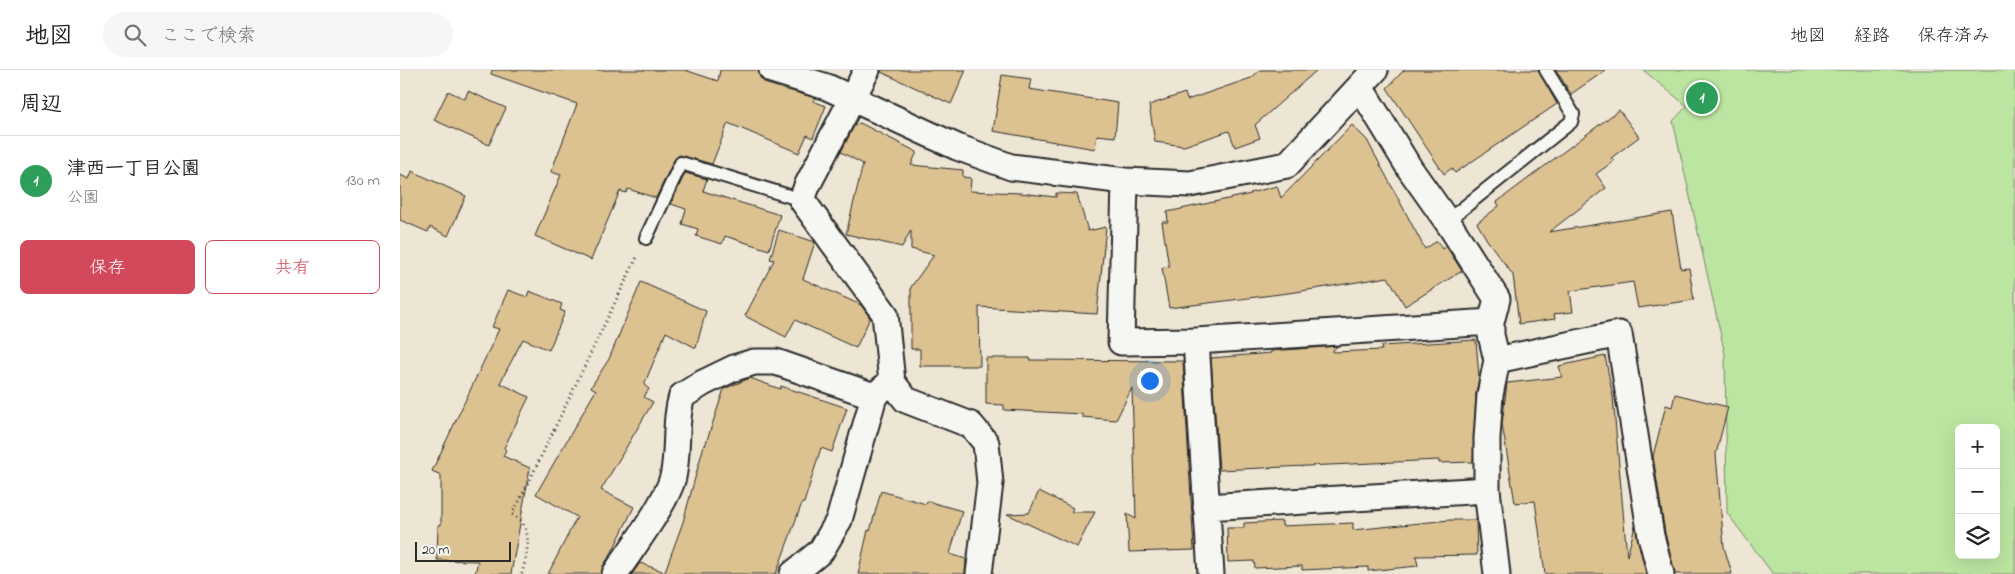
<!DOCTYPE html>
<html lang="ja">
<meta charset="utf-8">
<style>
:root{--surface:#fff;--page:#f6f6f6;--text:#222;--muted:#767676;--line:#e0e0e0;--accent:#d1495b}
body{margin:0;font-family:"Indie Flower","Klee One",sans-serif;background:var(--page);color:var(--text)}
.controls{position:absolute;right:15px;bottom:15px;display:grid;overflow:hidden;border-radius:8px;box-shadow:0 5px 20px #0002}
.controls button{width:45px;height:45px;display:grid;place-items:center;padding:0;border:0;border-bottom:1px solid var(--line);background:var(--surface);color:var(--text);font:25px sans-serif}
.scale{position:absolute;left:15px;bottom:12px;width:96px;box-sizing:border-box;padding-left:5px;border:2px solid #2b2b2b;border-top:0;font-size:14px;line-height:18px;white-space:nowrap;color:#2b2b2b;-webkit-text-stroke:4px #f6f6f2;paint-order:stroke}
.you{position:absolute;left:749px;top:310px;width:18px;height:18px;margin:-12px;border:4px solid #fff;border-radius:50%;background:#1a73e8;box-shadow:0 0 0 8px #1a73e833}
.badge{display:grid;place-items:center;width:32px;height:32px;border-radius:50%;background:var(--accent);color:#fff;font-size:16px;font-weight:700}
.pin{position:absolute;translate:-50% -50%;border:2px solid #fff;box-shadow:0 1px 5px #0006}
.list{margin:0;padding:0;list-style:none}
h2{display:flex;justify-content:space-between;align-items:center;height:65px;margin:0;padding:0 20px;font-size:21px}
h2 small{font-size:16px;font-weight:400;color:var(--muted)}
.list li{display:grid;grid-template-columns:32px 1fr auto;gap:15px;align-items:center;box-sizing:border-box;height:90px;padding:0 20px;border-top:1px solid var(--line)}
.list b{display:block;font-size:19px;white-space:nowrap}
.list p{margin:0;font-size:16px;white-space:nowrap;color:var(--muted)}
.list em{font-size:16px;font-style:normal;color:var(--muted)}
.actions{display:flex;gap:10px;padding:15px 20px}
.actions a{flex:1;padding:11px 0;border:1px solid var(--accent);border-radius:8px;text-align:center;font-size:18px;color:var(--accent)}
.actions .main{background:var(--accent);color:#fff}
.icon{flex:none;width:28px;height:28px;fill:none;stroke:currentColor;stroke-width:2;stroke-linecap:round;stroke-linejoin:round}
.map{position:relative;flex:none;width:1615px;height:504px;overflow:hidden}
header{display:flex;align-items:center;gap:30px;box-sizing:border-box;height:70px;padding:0 25px;background:var(--surface);border-bottom:1px solid var(--line)}
header strong{font-size:24px}
nav{display:flex;gap:28px;margin-inline-start:auto;font-size:18px}
.search{width:350px;height:45px;background:var(--page);display:flex;align-items:center;gap:12px;box-sizing:border-box;padding:0 18px;border-radius:28px;color:var(--muted);font-size:19px}
main{display:flex}
aside{flex:1;background:var(--surface)}
.map>svg:first-child{display:block}
</style>
<header>
<strong>地図</strong>
<div class="search"><svg class="icon" aria-label="search" viewBox="0 0 24 24"><circle cx="10" cy="10" r="6"/><path d="M15 15l6 6"/></svg>ここで検索</div>
<nav><a>地図</a><a>経路</a><a>保存済み</a></nav>
</header>
<main>
<aside>
<h2>周辺<small></small></h2>
<ul class="list">
<li><span class="badge" style="background:#2e9e5b">1</span><div><b>津西一丁目公園</b><p>公園</p></div><em>130 m</em></li>
</ul>
<div class="actions"><a class="main">保存</a><a>共有</a></div>
</aside>
<div class="map">
<svg width="1615" height="504" viewBox="0 0 1615 504">
<rect width="100%" height="100%" fill="#eee6d5"/>
<filter id="ink" filterUnits="userSpaceOnUse"><feTurbulence type="fractalNoise" baseFrequency=".02" numOctaves="2"/><feDisplacementMap in="SourceGraphic" scale="10" xChannelSelector="R" yChannelSelector="G"/><feConvolveMatrix kernelMatrix="1 2 1 2 8 2 1 2 1" color-interpolation-filters="sRGB"/></filter>
<g filter="url(#ink)">
<path fill="#bce5a1" stroke="#748866" fill-rule="evenodd" d="M1243,0H1615V504H1373L1327,443L1325,284L1273,51L1287,36ZM1559,358H1596V485H1559Z"/>
<path fill="#dcc191" stroke="#2b2b2b" d="M92,0H285L318,11L320,0H358L361,9L367,14L415,28L413,31L426,36L413,68L407,65L399,83L328,53L312,94L279,85L274,90L256,128L228,119L226,123L220,121L191,190L135,166L161,105L151,102L177,34L91,4Z
M481,0H566L551,34L481,2Z
M860,0H917L855,55L860,68L835,77L829,61L784,76L755,72L749,35L785,23L787,30L851,8Z
M1004,0H1138L1157,34L1055,103L1052,98L1044,104L987,18Z
M1156,0H1206L1171,24Z
M602,5L631,9L629,19L718,33L715,67L697,65L695,79L593,61Z
M48,21L65,29L68,21L106,38L89,75L34,50Z
M1219,40L1239,67L1211,88L1214,91L1196,104L1206,118L1149,162L1272,142L1281,199L1289,198L1294,230L1238,238L1233,212L1170,221L1173,242L1154,244L1155,249L1119,254L1113,205L1087,170L1077,153L1099,136L1097,132Z
M460,53L517,82L511,95L563,100V107L571,108L570,121L620,123L656,127V123L677,124L688,161L706,157L697,244L579,237L580,296H520V279H511V217L534,185L511,179V160L502,177L446,164L463,94L441,82L454,56Z
M952,55L967,70L1025,179L1037,171L1042,179L1046,176L1062,201L1005,236L988,207L896,222L769,238L762,198L769,197L762,152H768L767,142L851,124L850,123L877,116L881,128Z
M12,101L66,126L48,166L30,157L28,162L0,150V105L9,109Z
M285,103L307,109L303,121L380,145L369,180L325,166L322,174L296,166L298,159L282,154L286,139L271,134Z
M379,160L415,172L403,209L461,235L470,248L456,278L395,250L386,267L345,246L374,190L370,189Z
M241,212L306,241L296,278L266,262L244,315L249,319L244,327L253,332L201,420L234,437L212,482L203,496L201,504H148L177,447L136,424L196,320L191,317L209,289Z
M108,220L127,227L129,221L162,234L160,240L165,242L149,280L123,269L100,313L129,327L104,378L106,380L103,386L130,398L111,504H75L78,491L37,490L38,455H41V405L32,401L99,259L92,257Z
M1076,270L1079,307L1076,324L1073,392L1039,393V390L819,400L811,288L871,283V281L938,276L933,280V282L982,280L981,276Z
M1205,286L1213,327L1227,486L1235,456L1246,504H1145L1135,431L1115,433L1102,354L1107,313L1162,307L1159,296Z
M586,288H630V290L783,291L794,480L729,482L727,444L736,449L732,318L716,350L682,347V344L604,340V335L586,334Z
M350,308L380,319L381,316L447,338L432,382L421,378L404,433H402L376,504H264L283,452L304,375L305,376L324,319Z
M1275,324L1328,337L1316,384L1324,477L1332,504H1275L1265,463L1253,386L1266,335L1272,337Z
M481,421L526,434L527,431L562,441L550,484L566,489L565,504H458L468,460L470,461Z
M639,421L673,438L671,442H695L677,477L607,444L629,443Z
M1049,450H1076L1077,485L1016,486L1018,496L968,501V497L902,500V496L855,498L854,491L828,492L827,458H844V453L882,451V456L953,453V460Z
M240,493L262,501V504H232Z"/>
<g fill="none" stroke-linecap="round" stroke-linejoin="round">
<defs>
<path id="lane" d="M1047,151L1171,52L1173,44L1146,0
M246,168L281,93L402,130"/>
<path id="street" d="M372,0L427,17L557,77L611,97L725,111L790,114L887,95L975,0
M467,0L407,116L402,130L485,244L492,312L506,330L571,355L586,373L590,413L579,504
M960,17L1010,99L1051,157L1097,229L1091,252V265L1097,290L1090,325L1087,368V420L1097,504
M725,111L721,272L796,271L1091,252
M796,271L811,504
M1097,290L1219,264L1251,466L1261,504
M806,437L1087,420
M215,504C231,479 266,434 273,407C279,380 274,352 282,326L303,313L334,298L354,292H376L474,326
M393,504L421,481L439,450L474,326L486,316"/>
</defs>
<use href="#lane" stroke="#2b2b2b" stroke-width="16"/>
<use href="#street" stroke="#2b2b2b" stroke-width="29"/>
<path stroke="#2b2b2b" stroke-width="3" stroke-dasharray="1 4" stroke-linecap="butt" d="M122,504C127,483 135,457 112,444L121,428L237,187"/>
<use href="#lane" stroke="#f6f6f2" stroke-width="12"/>
<use href="#street" stroke="#f6f6f2" stroke-width="25"/>
</g>
</g>
</svg>
<div class="controls">
<button>+</button>
<button>−</button>
<button><svg class="icon" aria-label="layers" viewBox="0 0 24 24"><path d="M12 4l9 5-9 5-9-5zM3 14l9 5 9-5"/></svg></button>
</div>
<div class="scale">20 m</div>
<div class="you"></div>
<div class="pin badge" style="left:1302px;top:28px;background:#2e9e5b">1</div>
</div>
</main>
